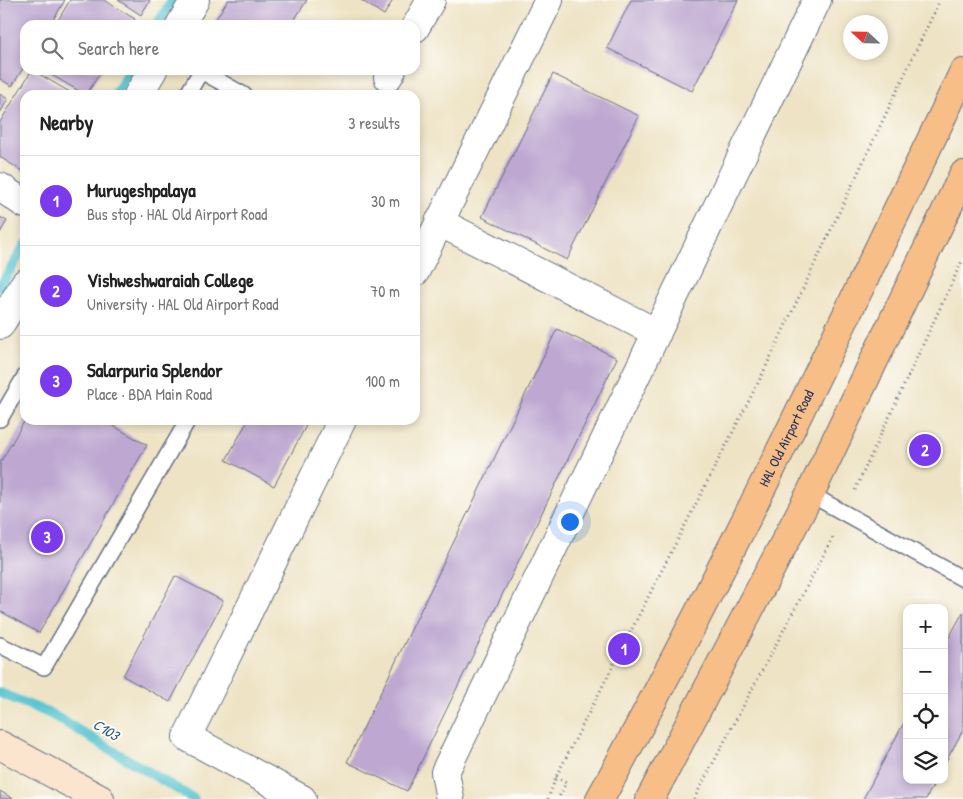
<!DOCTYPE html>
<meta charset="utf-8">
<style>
:root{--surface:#fff;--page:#f6f6f6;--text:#222;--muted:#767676;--line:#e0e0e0;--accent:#7c3aed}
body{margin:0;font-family:"Patrick Hand",sans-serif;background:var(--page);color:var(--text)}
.controls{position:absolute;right:15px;bottom:15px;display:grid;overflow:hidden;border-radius:10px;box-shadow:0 2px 8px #0003}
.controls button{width:45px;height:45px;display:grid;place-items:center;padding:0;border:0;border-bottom:1px solid var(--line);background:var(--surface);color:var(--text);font:25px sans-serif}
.compass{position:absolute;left:843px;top:15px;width:45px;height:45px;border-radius:50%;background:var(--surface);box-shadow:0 2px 8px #0003;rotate:292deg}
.you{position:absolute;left:569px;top:521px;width:18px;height:18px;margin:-12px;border:4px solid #fff;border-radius:50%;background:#1a73e8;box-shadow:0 0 0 8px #1a73e833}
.badge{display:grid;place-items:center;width:32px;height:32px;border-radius:50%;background:var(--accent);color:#fff;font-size:16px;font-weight:700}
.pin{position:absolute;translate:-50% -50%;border:2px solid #fff;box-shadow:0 1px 5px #0006}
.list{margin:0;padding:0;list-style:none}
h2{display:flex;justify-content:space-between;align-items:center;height:65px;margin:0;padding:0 20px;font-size:21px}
h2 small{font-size:16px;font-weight:400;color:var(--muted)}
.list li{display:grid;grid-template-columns:32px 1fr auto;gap:15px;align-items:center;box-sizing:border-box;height:90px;padding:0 20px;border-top:1px solid var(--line)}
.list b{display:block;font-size:19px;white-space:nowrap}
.list p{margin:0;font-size:16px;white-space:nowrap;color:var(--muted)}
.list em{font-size:16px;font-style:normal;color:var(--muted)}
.icon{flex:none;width:28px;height:28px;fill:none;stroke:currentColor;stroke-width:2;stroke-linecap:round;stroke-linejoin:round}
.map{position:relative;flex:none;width:963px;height:799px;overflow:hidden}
.search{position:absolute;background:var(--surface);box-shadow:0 2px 8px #0003;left:20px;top:20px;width:400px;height:55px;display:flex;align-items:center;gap:12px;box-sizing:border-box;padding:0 18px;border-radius:15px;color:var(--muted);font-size:19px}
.panel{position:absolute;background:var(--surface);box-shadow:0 2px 8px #0003;left:20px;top:90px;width:400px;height:335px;border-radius:15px}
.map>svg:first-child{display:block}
</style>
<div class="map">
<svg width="963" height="799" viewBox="0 0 963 799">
<rect width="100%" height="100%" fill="#fdfcf7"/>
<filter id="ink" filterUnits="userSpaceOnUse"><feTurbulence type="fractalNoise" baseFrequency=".02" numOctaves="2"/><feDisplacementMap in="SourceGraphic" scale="10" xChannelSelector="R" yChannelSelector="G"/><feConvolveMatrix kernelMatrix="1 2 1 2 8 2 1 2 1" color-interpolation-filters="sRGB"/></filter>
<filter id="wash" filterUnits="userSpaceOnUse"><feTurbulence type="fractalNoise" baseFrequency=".0096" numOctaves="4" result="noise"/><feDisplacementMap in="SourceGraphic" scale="20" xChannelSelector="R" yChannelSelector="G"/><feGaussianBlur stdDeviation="1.12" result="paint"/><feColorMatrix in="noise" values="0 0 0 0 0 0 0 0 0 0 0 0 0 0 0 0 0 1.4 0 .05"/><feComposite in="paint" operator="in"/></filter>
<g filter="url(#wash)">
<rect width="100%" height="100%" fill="#eee3c5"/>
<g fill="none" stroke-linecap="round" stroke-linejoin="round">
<path stroke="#58c4d1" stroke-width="10" d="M157,25L172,0
M115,95L130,70
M0,287L25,245
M0,693L51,714L194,799"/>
</g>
<g id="blocks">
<path fill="#bea7d1" d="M0,0H65L50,25H25V65L12,86L0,79Z
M70,0H104L135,19L131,25H63L57,22Z
M118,0H150L141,15Z
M228,0H307L291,25H212Z
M361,0H393L384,15Z
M631,0H738L692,91L607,48Z
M32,70L75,95H25V173L0,157V122Z
M43,70H102L86,95Z
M553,74L639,116L567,260L482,217Z
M0,94L8,99L0,113Z
M0,217L7,221L0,233Z
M557,329L617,358L407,791L347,762Z
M25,420H103L147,445L39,633L0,611V463Z
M248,420H309L274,486L226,460Z
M175,576L223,601L170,702L123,676Z
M963,612V730L944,765V647Z
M907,717V780H936L926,799H863Z
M0,791L13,799H0Z"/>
</g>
</g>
<g filter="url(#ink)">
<use href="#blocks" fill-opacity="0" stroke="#656e82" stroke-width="1"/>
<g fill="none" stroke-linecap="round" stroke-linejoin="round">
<defs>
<path id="lane" d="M187,95L201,71L244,95
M0,419L25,376
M810,494L963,579
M0,645L44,667L188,420"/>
<path id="street" d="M180,25L195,0
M415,28L431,0
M388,77L392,70
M138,95L153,70
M0,187L25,204
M439,222L657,333
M415,272L549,0
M0,325L25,283
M302,799L187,737L342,420
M450,799L445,772L817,0"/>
<path id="secondary" d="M0,745L100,799"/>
<g id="primary">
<path id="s1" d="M600,799C730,561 846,317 963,73"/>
<path d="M650,799L810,494L963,175"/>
</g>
</defs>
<use href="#lane" stroke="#656e82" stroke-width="18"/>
<use href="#street" stroke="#656e82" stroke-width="30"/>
<use href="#secondary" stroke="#656e82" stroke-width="30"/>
<use href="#primary" stroke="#656e82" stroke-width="30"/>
<path stroke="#656e82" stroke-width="3" stroke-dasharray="1 4" stroke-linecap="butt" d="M855,490L963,259
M556,777L566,783L558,799
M548,799L556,777L761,377L940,0
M694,799L833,537"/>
<use href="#lane" stroke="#fff" stroke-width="15"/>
<use href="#street" stroke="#fff" stroke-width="28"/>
<use href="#secondary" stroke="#fce5cf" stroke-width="28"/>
<use href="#primary" stroke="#f7be87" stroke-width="28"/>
</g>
</g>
<g text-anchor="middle" stroke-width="4" stroke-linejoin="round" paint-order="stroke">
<g font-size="14" fill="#1b2f5e" stroke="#fdfcf7">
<text dy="5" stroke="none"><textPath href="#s1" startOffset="406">HAL Old Airport Road</textPath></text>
</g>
<g font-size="15" font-style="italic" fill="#2d5c80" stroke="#fdfcf7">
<text transform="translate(106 730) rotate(31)" y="5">C103</text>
</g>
</g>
</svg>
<div class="controls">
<button>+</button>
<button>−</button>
<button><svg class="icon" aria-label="locate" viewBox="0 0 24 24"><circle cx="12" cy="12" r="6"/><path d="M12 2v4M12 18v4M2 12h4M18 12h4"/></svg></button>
<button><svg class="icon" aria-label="layers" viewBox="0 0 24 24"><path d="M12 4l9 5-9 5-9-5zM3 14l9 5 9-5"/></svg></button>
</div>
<svg class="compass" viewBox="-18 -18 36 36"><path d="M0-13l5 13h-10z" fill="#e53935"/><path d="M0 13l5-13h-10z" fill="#767676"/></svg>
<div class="you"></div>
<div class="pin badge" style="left:624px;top:649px">1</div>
<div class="pin badge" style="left:925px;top:450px">2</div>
<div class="pin badge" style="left:47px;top:537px">3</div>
<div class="search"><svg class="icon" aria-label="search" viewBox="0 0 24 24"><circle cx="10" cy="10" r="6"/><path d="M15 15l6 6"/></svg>Search here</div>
<section class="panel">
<h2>Nearby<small>3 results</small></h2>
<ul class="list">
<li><span class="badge">1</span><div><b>Murugeshpalaya</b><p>Bus stop · HAL Old Airport Road</p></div><em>30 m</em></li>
<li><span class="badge">2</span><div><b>Vishweshwaraiah College</b><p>University · HAL Old Airport Road</p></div><em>70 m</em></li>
<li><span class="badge">3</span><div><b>Salarpuria Splendor</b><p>Place · BDA Main Road</p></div><em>100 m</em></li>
</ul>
</section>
</div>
